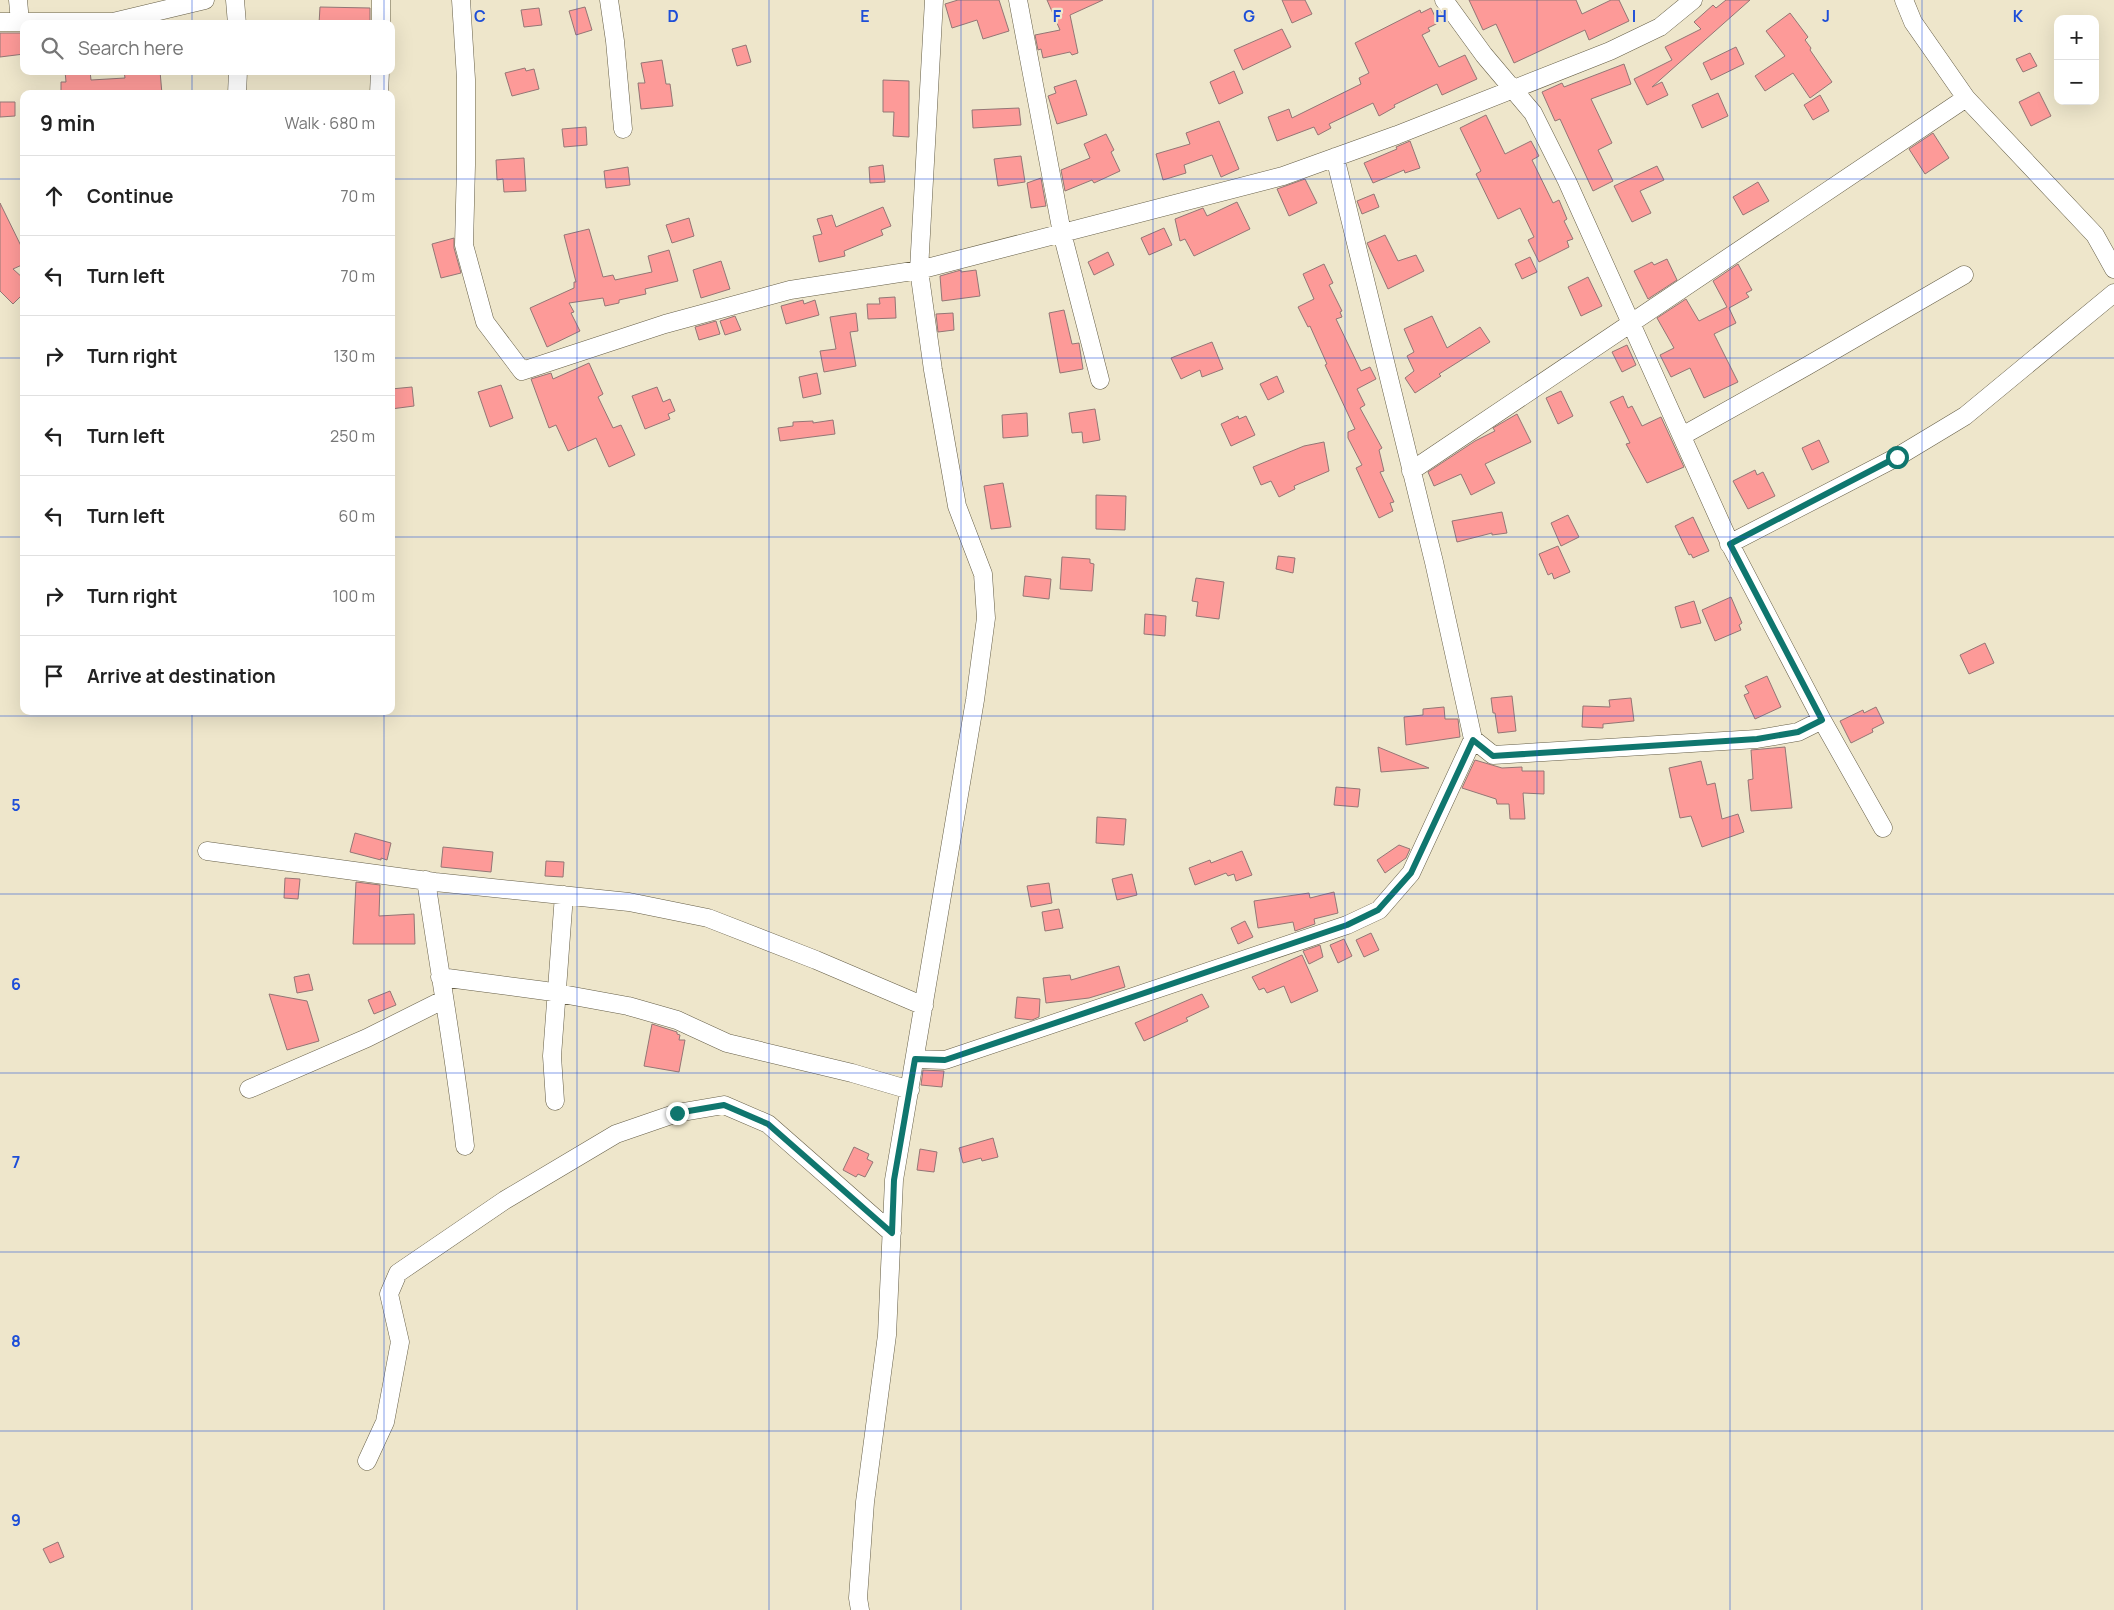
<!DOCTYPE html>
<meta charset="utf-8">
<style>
:root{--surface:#fff;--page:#f2f2f2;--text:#222;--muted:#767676;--line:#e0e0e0}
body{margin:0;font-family:Manrope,sans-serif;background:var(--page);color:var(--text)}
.controls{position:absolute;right:15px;top:15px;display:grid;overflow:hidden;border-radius:10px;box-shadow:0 5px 20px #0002}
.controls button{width:45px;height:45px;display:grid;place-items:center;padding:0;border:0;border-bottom:1px solid var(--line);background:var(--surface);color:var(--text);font:25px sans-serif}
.stop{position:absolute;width:15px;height:15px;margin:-11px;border:4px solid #0f766e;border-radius:50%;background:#fff}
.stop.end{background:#0f766e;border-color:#fff;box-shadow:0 1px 5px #0008}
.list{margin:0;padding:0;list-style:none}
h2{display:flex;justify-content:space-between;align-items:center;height:65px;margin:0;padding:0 20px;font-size:21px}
h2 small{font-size:16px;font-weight:400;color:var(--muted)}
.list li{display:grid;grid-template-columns:32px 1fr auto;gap:15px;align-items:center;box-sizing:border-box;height:80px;padding:0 20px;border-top:1px solid var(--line)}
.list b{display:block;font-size:19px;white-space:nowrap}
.list em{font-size:16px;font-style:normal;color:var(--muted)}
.icon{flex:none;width:28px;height:28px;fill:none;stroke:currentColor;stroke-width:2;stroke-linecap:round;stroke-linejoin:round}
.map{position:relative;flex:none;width:2114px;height:1610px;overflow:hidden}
.search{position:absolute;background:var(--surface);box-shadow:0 5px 20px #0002;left:20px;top:20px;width:375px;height:55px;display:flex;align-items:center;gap:12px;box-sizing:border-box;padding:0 18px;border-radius:10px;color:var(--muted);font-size:19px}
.panel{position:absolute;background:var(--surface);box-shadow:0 5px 20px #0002;left:20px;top:90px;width:375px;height:625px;border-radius:10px}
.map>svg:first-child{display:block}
</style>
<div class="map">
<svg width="2114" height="1610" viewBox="0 0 2114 1610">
<rect width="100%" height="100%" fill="#eee6cb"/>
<path fill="#fd9a98" stroke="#937675" d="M958,0H999L1009,31L983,39L977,20L952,28L945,4Z
M1047,0H1103L1070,15L1078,53L1072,55L1070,52L1043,58L1041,49L1038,50L1035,35L1060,30Z
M1282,0H1305L1312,14L1292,23Z
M1469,0H1576L1582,14L1611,0H1619L1629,21L1589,40L1585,30L1514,63L1496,24L1483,30Z
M1726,0H1750L1652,87L1662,82L1668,95L1647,105L1634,79L1672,60L1665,47L1701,29L1694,22L1713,5L1716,8Z
M320,7L370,8V24H319Z
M585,7L592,30L576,35L569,11Z
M539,8L542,25L524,27L521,10Z
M1431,8L1438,23L1428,28L1430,31L1422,35L1439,67L1465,55L1477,79L1442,95L1437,84L1394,105L1395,107L1379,116L1373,103L1329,124L1331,128L1318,135L1314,127L1277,141L1268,117L1289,109L1292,118L1361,84L1359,78L1369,73L1355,43L1420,10L1421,13Z
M1790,13L1808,37L1805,40L1811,48L1810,50L1832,82L1810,98L1793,73L1765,91L1755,76L1785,56L1766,31Z
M1282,29L1291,47L1243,70L1234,50Z
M0,33H24V54L0,57Z
M746,45L751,62L737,66L732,49Z
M1736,47L1744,64L1711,80L1703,63Z
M2030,53L2037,66L2023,72L2016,59Z
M662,60L666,84H670L673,106L641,109L638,83H645L641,63Z
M1624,64L1631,84L1591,99L1612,143L1598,150L1613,181L1593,191L1560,119L1555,121L1542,92L1562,83L1564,87Z
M525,68L526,71L534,69L539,89L512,96L505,73Z
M65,71H90L91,80L125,78L124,71H160L162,94H61V82H66Z
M1234,71L1243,93L1219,104L1210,82Z
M883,80L909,81V137L893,136L894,112H883Z
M1076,80L1087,115L1057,124L1048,96L1056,93L1054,87Z
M2039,92L2051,116L2031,126L2019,102Z
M1718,93L1728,116L1702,128L1692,105Z
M1820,95L1829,111L1813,120L1804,105Z
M0,102H15V116L0,117Z
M1019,108L1021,125L973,128L972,110Z
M1486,115L1505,154L1531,141L1539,156L1532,160L1553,203L1559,200L1567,219L1564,221L1573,239L1567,241L1569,247L1539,262L1528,240L1534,237L1520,208L1498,219L1476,174L1481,171L1460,128Z
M1219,121L1239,169L1221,177L1212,155L1184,165L1186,173L1163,180L1156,154L1190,144L1186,133Z
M586,127L587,145L564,147L562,129Z
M1933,133L1949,158L1925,174L1909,149Z
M1106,134L1114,150L1111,152L1120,171L1094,183L1092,180L1065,191L1061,170L1090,158L1084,144Z
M1410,141L1420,168L1405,173L1404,170L1373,183L1364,163L1397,149L1396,147Z
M1021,156L1025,182L998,186L994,159Z
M524,158L526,191L504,192L503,179L497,180L496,160Z
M883,165L885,182L870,183L869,167Z
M1657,166L1664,180L1640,191L1651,213L1632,222L1614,186Z
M628,167L630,185L606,188L604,171Z
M1041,178L1046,206L1031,208L1027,183Z
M1305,179L1317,203L1289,216L1277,189Z
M1758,182L1769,201L1743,215L1733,197Z
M1374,194L1379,207L1362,214L1357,201Z
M1237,202L1250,229L1194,256L1185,239L1180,241L1175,219L1203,208L1207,216Z
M0,203L24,252V264L13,269L24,279V293L13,304L0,291Z
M883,207L891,226L881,230L883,235L844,251L845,256L819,262L813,236L822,234L817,219L832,215L836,227Z
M689,218L694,236L672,243L666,225Z
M1164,228L1172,245L1149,255L1141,238Z
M589,229L603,277L613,275L615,280L652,272L648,256L669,250L678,281L645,289L646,294L619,300V303L605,306L603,298L569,303L574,312L571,313L580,331L547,347L530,308L574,288V282H576L564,235Z
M1385,235L1398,261L1416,255L1424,271L1388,289L1367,243Z
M454,238V248L461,273L441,278L432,244Z
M1108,252L1114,265L1094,275L1088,262Z
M1530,257L1537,272L1522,279L1515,264Z
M1667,259L1677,280L1648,299L1634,271L1652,262L1654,265Z
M721,261L730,289L701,298L693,270Z
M1324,264L1333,283L1329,285L1342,311L1340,312L1342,317L1336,319L1361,371L1370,367L1376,379L1357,389L1365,405L1360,408L1382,448L1379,450L1384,471L1380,472L1394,502L1390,503L1393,511L1379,518L1356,468L1362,465L1348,438V432L1355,429L1325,365L1327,364L1310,326L1308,327L1298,307L1314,299L1303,274Z
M1738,264L1752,290L1746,293L1749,297L1729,308L1736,323L1714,334L1738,382L1704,398L1690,368L1671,377L1660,355L1674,348L1657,318L1686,299L1699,321L1727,307L1713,281Z
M961,270V272L976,270L980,296L942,301L940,276Z
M1588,277L1602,306L1581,316L1568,287Z
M895,297L896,318L868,319L867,304H880L879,298Z
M803,300L804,304L815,300L819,315L786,324L781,306Z
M1064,310L1072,344L1079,343L1083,369L1060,373L1049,313Z
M856,313L858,331L850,332L856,366L824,372L820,351L836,349L830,317Z
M953,313L954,330L938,332L936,314Z
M735,316L741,330L725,335L720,321Z
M1432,316L1447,348L1480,327L1490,342L1439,374L1441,376L1415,393L1405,378L1414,371L1407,356L1414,352L1404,329Z
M716,321L720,334L699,340L695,327Z
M1212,342L1223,369L1202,377L1200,370L1181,379L1171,358Z
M1627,345L1636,365L1622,372L1612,352Z
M589,363L603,394L598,397L613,428L621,425L635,455L609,467L596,438L568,451L556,425L549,428L531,379L551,373L553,379Z
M817,373L821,394L803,398L799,377Z
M1277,376L1284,392L1268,400L1260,384Z
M501,385L513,418L490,427L478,392Z
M412,387L414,406L391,409V389Z
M657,387L663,402L670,399L675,411L668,414L670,419L645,429L632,396Z
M1561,391L1573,416L1558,424L1546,398Z
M1623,396L1628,408L1632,406L1642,426L1661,417L1684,467L1647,483L1626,444L1630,443L1610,402Z
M1095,409L1100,440L1083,443L1082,432L1072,433L1069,413Z
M1027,413L1028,436L1003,438L1002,415Z
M1517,414L1531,442L1485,464L1495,483L1471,495L1461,474L1434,486L1428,472L1475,441L1495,431L1493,428Z
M1238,416L1239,419L1246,416L1255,435L1231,446L1221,424Z
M833,420L835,434L780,441L778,428L793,426V422L813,421V423Z
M1819,440L1829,462L1812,470L1802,448Z
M1324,442L1329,471L1294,486L1295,489L1279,497L1271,481L1261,485L1253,467L1304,446Z
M1755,470L1757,475L1763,472L1775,496L1748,509L1733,481Z
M1003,483L1011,527L991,529L984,486Z
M1096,495L1126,496L1125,530L1096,529Z
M1502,512L1507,533L1492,535V533L1457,542L1452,521Z
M1568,515L1579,537L1561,546L1551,523Z
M1693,517L1709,551L1693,558L1691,554L1689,555L1675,526Z
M1558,546L1570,572L1554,579L1552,573L1548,575L1539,554Z
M1278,556L1295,558L1293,573L1276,569Z
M1062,557L1090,559V563L1094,564L1092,591L1060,589Z
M1025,576L1051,579L1049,599L1023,596Z
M1196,578L1224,582L1219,619L1196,616L1198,602L1192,601Z
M1731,597L1742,623L1739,625L1741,630L1715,641L1702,610Z
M1694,601L1701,623L1681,628L1675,607Z
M1145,614L1166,616L1165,636L1144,634Z
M1985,643L1994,663L1969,674L1960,655Z
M1767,676L1781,707L1755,719L1744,695L1749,693L1745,686Z
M1512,696L1516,731L1498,733L1495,713H1493L1491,698Z
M1631,698L1634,721L1603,724V728L1582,727L1583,706L1610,707L1609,700Z
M1444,707L1445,719H1458L1460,737L1406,745L1404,717L1423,715V709Z
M1876,707L1884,723L1872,729L1873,732L1851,743L1840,721L1863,710L1864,713Z
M1378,747L1429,768L1381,772Z
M1785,747L1792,808L1751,811L1748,780L1753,779L1751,750Z
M1475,760L1502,768L1522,767V771H1544V794L1523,793L1525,819H1510L1509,804H1497L1496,799L1462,788Z
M1701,761L1707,785L1715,783L1722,819L1738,814L1744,832L1702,847L1691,816L1680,818L1669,768Z
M1336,787L1360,789L1358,807L1334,805Z
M1097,817L1126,819L1124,845L1096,843Z
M355,833L391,843L387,860L381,858V860L350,852Z
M1399,845L1410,849L1406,858L1385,873L1377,860Z
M443,847L493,852L491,872L441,867Z
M1242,851L1252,875L1236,881L1234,874L1228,876L1226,873L1195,885L1189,868L1210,860L1211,863Z
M546,861L564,862L563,877L545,876Z
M1132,874L1137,895L1117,900L1112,879Z
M285,878L300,879L298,899L284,898Z
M356,882L380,885L379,916L414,914L415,944H353Z
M1049,883L1052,903L1031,907L1027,886Z
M1334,892L1338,913L1314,919L1315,924L1295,931L1293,922L1258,928L1254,901L1309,893L1310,898Z
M1059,909L1063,928L1045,931L1042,912Z
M1245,921L1253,937L1238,944L1231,928Z
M1371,933L1379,950L1364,957L1356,940Z
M1344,939L1352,956L1338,963L1330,945Z
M1320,945L1323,957L1309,964L1303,951Z
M1302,955L1318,991L1291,1003L1284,986L1267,993L1264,988L1259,990L1252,977Z
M1119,966L1125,987L1089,998L1046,1003L1043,978L1070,975L1071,980Z
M309,974L313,990L297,993L294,977Z
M390,991L396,1005L374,1014L368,1000Z
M269,994L307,1001L319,1041L287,1050Z
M1202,994L1209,1007L1186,1018L1188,1021L1144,1041L1135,1023Z
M1017,997L1040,999L1039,1017L1032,1020L1015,1018Z
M652,1024L677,1032V1034L680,1035L679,1040H685L679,1072L644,1066Z
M923,1070L944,1071L942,1087L921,1085Z
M993,1138L998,1157L982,1161L981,1158L963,1163L959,1148Z
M854,1147L869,1154L867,1159L873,1162L865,1177L858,1174L856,1177L843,1170Z
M920,1149L937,1152L934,1172L917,1170Z
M58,1542L64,1557L50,1563L43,1549Z"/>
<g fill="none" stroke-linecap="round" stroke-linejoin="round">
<defs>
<path id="minor" d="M18,0L20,22
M235,0L237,24
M461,0L466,79V165L464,245L485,322L522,371L665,324L790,290L919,270L1283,176L1397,135L1610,51L1660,27L1693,0
M609,0L615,41L623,129
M1018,0L1062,233L1100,380
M1444,0L1484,55L1533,113L1567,181L1732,548L1822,720L1883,828
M1904,0L1913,22L1966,98L2095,235L2114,269
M0,22H113L205,0
M381,24V0
M237,94L238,71
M379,94L380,71
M1335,157L1434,562L1473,739L1493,755L1757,739L1798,732L1822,720
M1682,436L1807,366L1964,275
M1411,471L1966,98
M1729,544L1897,457L1965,416L2114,293
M207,851L435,882L629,902L708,918L816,960L924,1006
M426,880C439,969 455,1057 465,1146
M440,977L546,991L628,1006L677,1020L727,1043L852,1073L910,1090
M915,1059L945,1060L1347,925L1379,910L1411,873L1473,739
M249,1089L367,1038L443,1000
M555,1101L552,1056L564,895
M367,1461L385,1422L400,1342L389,1294L398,1273L505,1200L616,1134L677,1113L724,1105L768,1124L892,1233
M860,1610L858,1598L865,1502L887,1335L894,1180L975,700L986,618L983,574L957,506L933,370L919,270L934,0"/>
</defs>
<use href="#minor" stroke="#655e47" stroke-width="19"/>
<use href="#minor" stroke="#fff" stroke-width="18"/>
</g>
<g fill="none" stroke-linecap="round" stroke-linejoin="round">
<path stroke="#0f766e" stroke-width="6" d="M677,1113L724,1105L768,1124L892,1233L894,1180L915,1059L945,1060L1347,925L1378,910L1411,873L1473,740L1493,756L1757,739L1798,732L1822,720L1730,544L1897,457"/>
</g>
<path fill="none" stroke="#1d4ed8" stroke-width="1" stroke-opacity="0.55" d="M192,0V24M384,0V24M577,0V1610M769,0V1610M961,0V1610M1153,0V1610M1345,0V1610M1537,0V1610M1730,0V1610M1922,0V1610M192,71V94M384,71V94M0,179H24M391,179H2114M0,358H24M391,358H2114M0,537H24M391,537H2114M192,711V1610M384,711V1610M0,716H2114M0,894H2114M0,1073H2114M0,1252H2114M0,1431H2114"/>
<g font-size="16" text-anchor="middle" font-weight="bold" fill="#1d4ed8" stroke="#eee6cb" stroke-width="4.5" stroke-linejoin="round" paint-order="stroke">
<text x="480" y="22">C</text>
<text x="673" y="22">D</text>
<text x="865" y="22">E</text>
<text x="1057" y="22">F</text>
<text x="1249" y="22">G</text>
<text x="1441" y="22">H</text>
<text x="1634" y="22">I</text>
<text x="1826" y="22">J</text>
<text x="2018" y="22">K</text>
<text x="16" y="811">5</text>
<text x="16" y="990">6</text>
<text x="16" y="1168">7</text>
<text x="16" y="1347">8</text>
<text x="16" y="1526">9</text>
</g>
</svg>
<div class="controls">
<button>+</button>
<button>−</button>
</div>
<div class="stop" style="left:1897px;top:457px"></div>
<div class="stop end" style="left:677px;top:1113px"></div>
<div class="search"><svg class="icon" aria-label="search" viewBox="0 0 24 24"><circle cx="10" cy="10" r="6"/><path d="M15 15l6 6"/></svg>Search here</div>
<section class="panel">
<h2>9 min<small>Walk · 680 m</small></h2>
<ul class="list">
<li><svg class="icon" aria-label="ahead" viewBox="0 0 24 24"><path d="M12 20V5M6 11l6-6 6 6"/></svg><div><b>Continue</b></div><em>70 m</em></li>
<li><svg class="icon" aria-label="left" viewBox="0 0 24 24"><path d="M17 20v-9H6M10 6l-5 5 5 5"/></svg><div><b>Turn left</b></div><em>70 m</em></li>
<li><svg class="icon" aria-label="right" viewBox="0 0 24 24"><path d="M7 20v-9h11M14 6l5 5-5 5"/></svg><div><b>Turn right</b></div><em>130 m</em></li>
<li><svg class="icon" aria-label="left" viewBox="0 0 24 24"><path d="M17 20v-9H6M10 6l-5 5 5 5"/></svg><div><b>Turn left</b></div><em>250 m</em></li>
<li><svg class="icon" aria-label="left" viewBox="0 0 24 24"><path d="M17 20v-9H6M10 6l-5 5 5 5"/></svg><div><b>Turn left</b></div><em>60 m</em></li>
<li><svg class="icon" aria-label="right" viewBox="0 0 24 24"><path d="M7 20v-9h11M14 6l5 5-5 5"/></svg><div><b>Turn right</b></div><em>100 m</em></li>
<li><svg class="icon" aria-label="arrive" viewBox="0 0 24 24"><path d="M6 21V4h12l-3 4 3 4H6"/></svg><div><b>Arrive at destination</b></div></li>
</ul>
</section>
</div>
